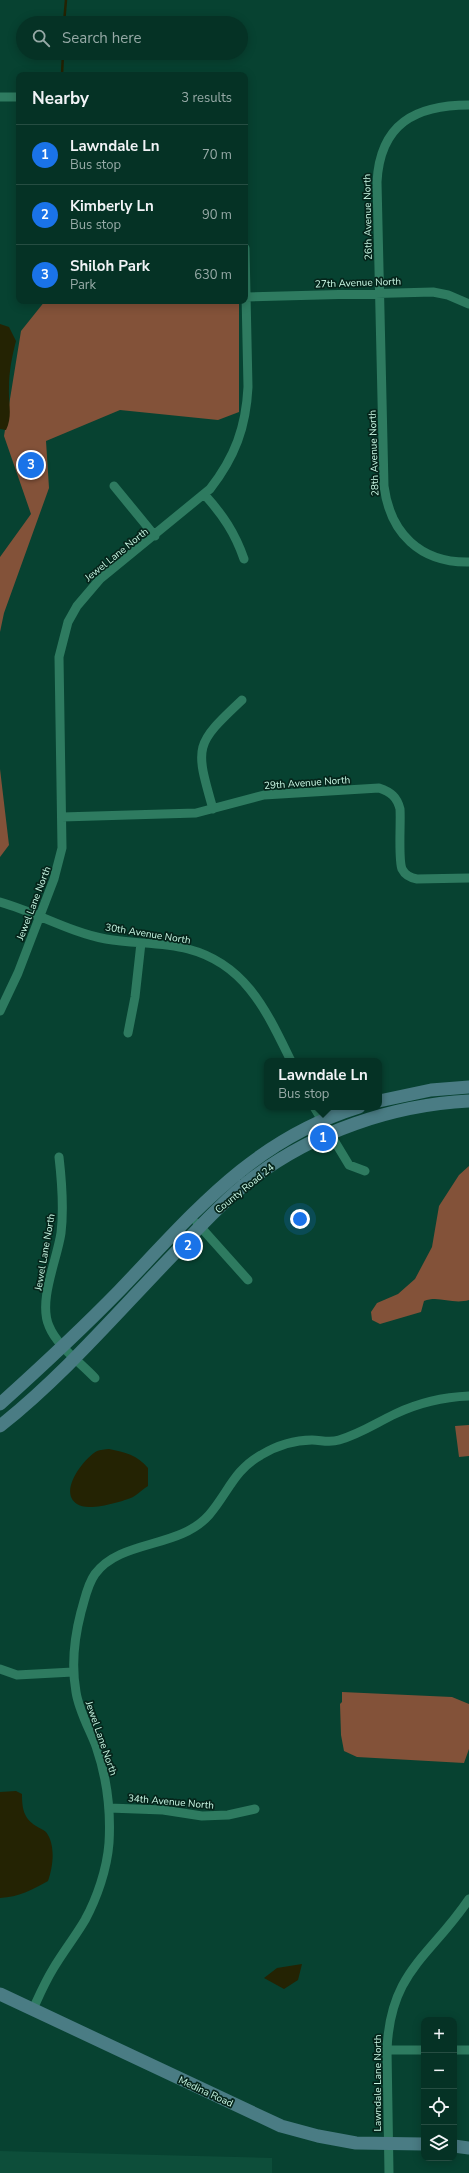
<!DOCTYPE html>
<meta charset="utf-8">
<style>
:root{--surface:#053225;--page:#0e3a2d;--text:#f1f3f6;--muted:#97aaa7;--line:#264d42;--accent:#1a73e8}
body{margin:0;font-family:"Nunito Sans",sans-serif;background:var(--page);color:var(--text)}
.controls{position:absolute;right:12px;bottom:12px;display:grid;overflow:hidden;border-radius:8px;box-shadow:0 2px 10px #0003}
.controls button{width:36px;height:36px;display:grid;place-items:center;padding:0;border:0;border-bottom:1px solid var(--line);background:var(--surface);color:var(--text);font:20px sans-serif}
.you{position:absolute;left:300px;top:1219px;width:14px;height:14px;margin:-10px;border:3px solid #fff;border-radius:50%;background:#1a73e8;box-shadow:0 0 0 6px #1a73e833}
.badge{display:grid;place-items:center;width:26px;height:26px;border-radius:50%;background:var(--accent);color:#fff;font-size:13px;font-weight:700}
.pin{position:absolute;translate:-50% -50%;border:2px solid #fff;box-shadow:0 1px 4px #0006}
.popup{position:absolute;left:264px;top:1058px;width:118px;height:52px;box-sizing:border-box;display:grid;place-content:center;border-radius:8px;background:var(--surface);filter:drop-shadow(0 1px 3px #0005);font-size:13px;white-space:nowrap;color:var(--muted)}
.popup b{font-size:15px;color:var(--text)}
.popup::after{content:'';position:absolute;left:50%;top:100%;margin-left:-8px;border:8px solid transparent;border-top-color:var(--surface)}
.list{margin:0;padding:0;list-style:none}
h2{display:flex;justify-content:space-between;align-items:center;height:52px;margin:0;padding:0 16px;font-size:17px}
h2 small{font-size:13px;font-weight:400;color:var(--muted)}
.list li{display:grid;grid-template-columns:26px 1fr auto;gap:12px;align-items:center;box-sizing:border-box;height:60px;padding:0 16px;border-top:1px solid var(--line)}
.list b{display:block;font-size:15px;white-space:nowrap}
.list p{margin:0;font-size:13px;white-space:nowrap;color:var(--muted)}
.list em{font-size:13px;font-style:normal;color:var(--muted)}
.icon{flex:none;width:22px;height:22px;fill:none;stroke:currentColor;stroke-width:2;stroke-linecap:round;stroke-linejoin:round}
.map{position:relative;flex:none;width:469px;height:2173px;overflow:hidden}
.search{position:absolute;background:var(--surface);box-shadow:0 2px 10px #0003;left:16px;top:16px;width:232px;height:44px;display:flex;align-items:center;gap:10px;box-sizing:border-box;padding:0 14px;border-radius:22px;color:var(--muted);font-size:15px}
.panel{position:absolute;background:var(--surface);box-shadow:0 2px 10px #0003;left:16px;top:72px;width:232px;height:232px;border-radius:8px}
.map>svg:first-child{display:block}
</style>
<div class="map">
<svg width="469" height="2173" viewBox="0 0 469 2173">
<rect width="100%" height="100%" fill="#074231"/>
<path fill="#0d4e3a" d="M0,2151L272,2158V2173H0Z"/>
<path fill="#835239" d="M45,301H239V412L218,420L120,410L46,441L49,488L4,613L0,632V557L31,514L4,436L21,331Z
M0,769L9,845L0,857Z
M469,1166V1300C452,1305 439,1295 424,1301L421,1312L380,1324L372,1320L371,1312L377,1303L398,1294L415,1279L432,1247L439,1206L459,1175Z
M469,1425V1456L459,1457L455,1426Z
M342,1692L452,1697L469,1704V1749L464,1763L357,1757L344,1751L341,1735L340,1704L342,1702Z"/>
<path fill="#242303" d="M0,324L9,327L16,341C12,356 9,372 9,387C8,402 13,416 6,430L0,429Z
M109,1449C125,1452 137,1455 148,1468V1486C143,1489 138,1494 133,1497C122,1502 87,1512 77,1504C58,1492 83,1459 97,1451C100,1450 105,1449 109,1449Z
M16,1791L22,1794C22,1807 23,1818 36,1826C39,1828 44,1830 46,1832C56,1845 53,1867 48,1881C32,1890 19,1897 0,1898V1792Z
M302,1964L298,1980L284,1989L264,1978L277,1968Z"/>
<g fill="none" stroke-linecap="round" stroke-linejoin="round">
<path stroke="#242303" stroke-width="2.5" d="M64,23L66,0
M62,75L63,53"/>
<path stroke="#2e7b60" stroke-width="9" d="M0,97H19
M469,105C415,105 380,124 377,182L384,486C390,533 420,563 469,562
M246,297L433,292L448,295L469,304
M114,486L155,536
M204,494C223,515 235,533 244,559
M213,809C195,746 194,745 242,700
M62,817L196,813L264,795L379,788C391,792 397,797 400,809C401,822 398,859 402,869C405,875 411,878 417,879L469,878
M0,902C36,912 69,932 106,939C133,944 161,942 188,949C246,964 267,1012 291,1061
M0,1011L18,973L54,879L62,848L59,657L68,622L77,606L100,579L210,489C235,457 246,427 248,387L245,248
M128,1033L135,997L141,943
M314,1107L349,1165L365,1171
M59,1157C62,1183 64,1208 61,1233C57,1260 38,1301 49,1326C57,1346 80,1362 95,1378
M197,1223L248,1280
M0,1669L17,1675L73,1672
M109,1808L163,1810L202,1816L228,1815L255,1809
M33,2009C39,1996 45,1982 53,1969C63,1952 75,1937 85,1920C97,1898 107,1869 109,1843C111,1810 107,1778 96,1746C89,1728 79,1711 76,1692C71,1664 74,1639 81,1612C85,1599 87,1585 95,1574C121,1539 179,1549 209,1515C228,1493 234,1470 261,1455C276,1446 295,1440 312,1440C321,1440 329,1443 339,1440C360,1434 376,1423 395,1414C418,1403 444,1397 469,1396
M387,2050H424
M454,2050H469
M389,2173L387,2050C390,1971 430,1957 469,1899"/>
<path stroke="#4a7c84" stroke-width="13" d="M379,1101L431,1090L469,1087
M0,1404C41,1367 81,1330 119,1291C193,1214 252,1140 359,1107
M0,1426C63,1376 116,1314 172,1256C198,1229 223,1201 253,1178C314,1132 392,1105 469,1101
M0,1994L281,2126L318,2136L356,2143L424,2144
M454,2146L469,2148"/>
</g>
<g text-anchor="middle" stroke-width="3.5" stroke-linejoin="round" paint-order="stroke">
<g font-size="10" fill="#caf8e5" stroke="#05251b">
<text transform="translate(367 217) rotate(-91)" y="4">26th Avenue North</text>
<text transform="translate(358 282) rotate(-2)" y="4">27th Avenue North</text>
<text transform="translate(373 453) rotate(-92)" y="4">28th Avenue North</text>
<text transform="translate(116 554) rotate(-39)" y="4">Jewel Lane North</text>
<text transform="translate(307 782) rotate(-4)" y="4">29th Avenue North</text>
<text transform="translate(33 903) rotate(-69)" y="4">Jewel Lane North</text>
<text transform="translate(148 933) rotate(9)" y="4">30th Avenue North</text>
<text transform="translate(244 1188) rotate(-39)" y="4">County Road 24</text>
<text transform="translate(44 1252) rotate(-80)" y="4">Jewel Lane North</text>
<text transform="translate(102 1738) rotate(71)" y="4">Jewel Lane North</text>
<text transform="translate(171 1801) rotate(5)" y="4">34th Avenue North</text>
<text transform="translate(377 2083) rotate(-90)" y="4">Lawndale Lane North</text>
<text transform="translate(206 2091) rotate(25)" y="4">Medina Road</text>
</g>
</g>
</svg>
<div class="controls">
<button>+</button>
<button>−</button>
<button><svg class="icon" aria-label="locate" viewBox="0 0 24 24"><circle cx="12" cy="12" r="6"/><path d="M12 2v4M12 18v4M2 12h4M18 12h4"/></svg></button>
<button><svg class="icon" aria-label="layers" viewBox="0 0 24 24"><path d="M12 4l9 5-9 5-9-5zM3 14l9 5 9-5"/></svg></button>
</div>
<div class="you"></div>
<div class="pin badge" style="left:323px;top:1138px">1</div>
<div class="popup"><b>Lawndale Ln</b>Bus stop</div>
<div class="pin badge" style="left:188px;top:1246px">2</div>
<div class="pin badge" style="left:31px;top:465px">3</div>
<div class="search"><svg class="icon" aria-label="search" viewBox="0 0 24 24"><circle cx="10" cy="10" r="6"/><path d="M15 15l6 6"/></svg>Search here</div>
<section class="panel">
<h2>Nearby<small>3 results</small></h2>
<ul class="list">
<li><span class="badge">1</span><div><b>Lawndale Ln</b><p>Bus stop</p></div><em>70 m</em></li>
<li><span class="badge">2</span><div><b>Kimberly Ln</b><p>Bus stop</p></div><em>90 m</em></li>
<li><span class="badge">3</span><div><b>Shiloh Park</b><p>Park</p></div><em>630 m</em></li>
</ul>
</section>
</div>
